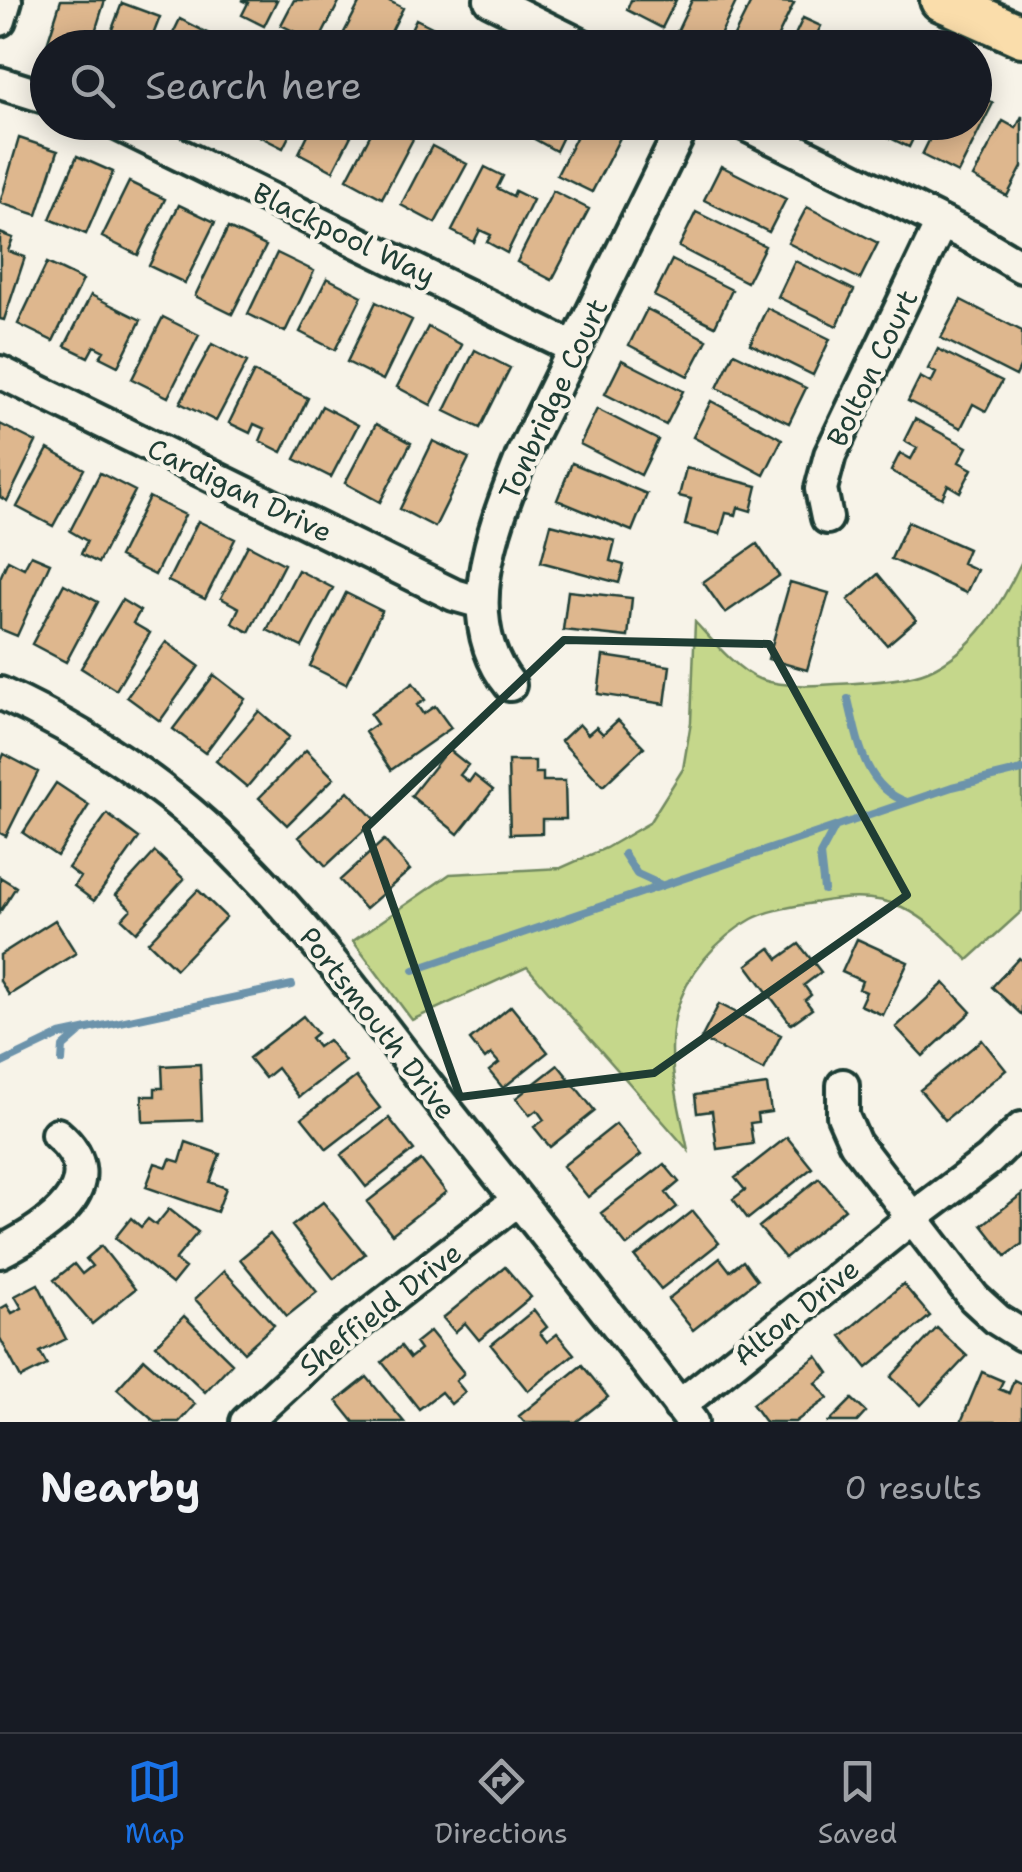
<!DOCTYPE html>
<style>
:root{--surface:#171b24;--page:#242831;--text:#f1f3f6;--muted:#9ea1a6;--line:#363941;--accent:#1a73e8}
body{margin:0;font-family:"Shantell Sans",sans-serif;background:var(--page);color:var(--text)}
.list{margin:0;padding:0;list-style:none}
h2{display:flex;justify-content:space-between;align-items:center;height:130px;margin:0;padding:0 40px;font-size:42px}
h2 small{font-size:32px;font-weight:400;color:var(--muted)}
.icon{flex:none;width:55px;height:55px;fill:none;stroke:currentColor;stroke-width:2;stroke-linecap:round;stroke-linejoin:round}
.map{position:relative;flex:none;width:1022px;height:1422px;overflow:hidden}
.search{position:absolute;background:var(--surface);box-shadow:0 5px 25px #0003;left:30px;right:30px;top:30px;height:110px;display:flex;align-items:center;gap:25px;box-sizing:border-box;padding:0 35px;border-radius:55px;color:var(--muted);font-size:38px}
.sheet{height:310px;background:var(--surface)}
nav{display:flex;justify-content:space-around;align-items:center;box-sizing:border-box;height:140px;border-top:2px solid var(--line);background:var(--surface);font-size:28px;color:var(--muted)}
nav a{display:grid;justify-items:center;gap:5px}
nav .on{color:var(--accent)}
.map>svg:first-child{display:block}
</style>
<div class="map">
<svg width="1022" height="1422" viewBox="0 0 1022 1422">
<rect width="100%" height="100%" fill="#f7f3e8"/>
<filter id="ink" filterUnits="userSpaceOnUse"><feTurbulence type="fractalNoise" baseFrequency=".01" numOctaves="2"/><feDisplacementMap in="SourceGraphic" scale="20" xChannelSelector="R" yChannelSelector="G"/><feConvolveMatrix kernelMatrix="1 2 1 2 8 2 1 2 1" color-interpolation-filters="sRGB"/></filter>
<g filter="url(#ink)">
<path fill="#c5d78b" stroke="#728a60" stroke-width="2.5" d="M1022,561V911L968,960C947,939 929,920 902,907C876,895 846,897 819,902C797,906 771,909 752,919C717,938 686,974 676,1013C665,1059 679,1105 688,1150L527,967L412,1020L353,941L450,874L561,868L606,848L649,823L683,769L691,722L695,622C711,639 738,671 759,679C782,687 813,686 836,684C862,683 905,681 928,671C974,651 1002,604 1022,561Z"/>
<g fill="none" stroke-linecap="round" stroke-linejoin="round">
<path stroke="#6c93ab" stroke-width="8" d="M848,699C858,740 864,787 907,802
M624,854L637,874L661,885
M824,890L820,855L834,829
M414,970L952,787L1022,770
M62,1061L63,1047L79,1033
M0,1064L60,1035L292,985"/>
</g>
<path fill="#deb78e" stroke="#1f3d34" stroke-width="2.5" d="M61,0H105L90,48L47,44Z
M241,0H277L264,26L242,15L248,3Z
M294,0H340L318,43L281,25Z
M361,0H387L403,8L383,48H336Z
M631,0H676L662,28L627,10Z
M692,0H737L714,48H704L676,34Z
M752,0L794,3L772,48H728Z
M122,3L160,17L148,48H105Z
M803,18L821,26L817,34L834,43L832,48H789Z
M180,19L217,38L212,48H166Z
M416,19L434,28L430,37L441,42L447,30L469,41L466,48H402Z
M974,93L993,103L958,173L922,155L938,122H974Z
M1022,116V167L1007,196L973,177L1003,121L1016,128Z
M253,122H296L283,148L249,131Z
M314,122H358L333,171L299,153Z
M377,122H398L395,129L413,139L382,198L347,179Z
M504,122H570L556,151Z
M584,122H628L592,192L557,175Z
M877,122H921L909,147L874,130Z
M19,138L58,151L37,215L0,203Z
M432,146L467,164L435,223L401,205Z
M77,156L113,172L86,234L50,219Z
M721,166L786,199L769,232L704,200Z
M485,167L503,176L497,188L513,196L515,191L533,200L507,253L487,242L491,235L480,230L474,242L452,231Z
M129,182L165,199L138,255L102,237Z
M553,191L589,209L552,280L517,262Z
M179,205L215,222L185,283L149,266Z
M807,207L878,243L860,279L788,243Z
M696,212L765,246L747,282L679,247Z
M228,228L266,246L232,314L195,296Z
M0,233L13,238L8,251L25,257L4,320L0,319Z
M277,253L314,271L285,332L248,314Z
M672,260L732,290L715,326L654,296Z
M795,261L854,290L837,326L778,297Z
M47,263L83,280L53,341L18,324Z
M327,278L362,296L335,350L300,332Z
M91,295L141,320L118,366L100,357L104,351L94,346L88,357L65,346Z
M961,300L1022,331V363L1016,376L941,338Z
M376,302L412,320L383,380L347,362Z
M767,308L830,339L813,375L750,344Z
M647,309L707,340L688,376L629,345Z
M163,317L199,335L168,397L132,379Z
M428,327L462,345L431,405L397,387Z
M212,344L247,362L216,421L180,403Z
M938,349L1002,381L986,411L973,404L961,428L908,401L920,377L931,383L936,373L928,369Z
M475,350L510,368L480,428L445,411Z
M734,353L806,388L789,423L717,388Z
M622,360L683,391L666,425L605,394Z
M254,372L308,398L282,452L260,441L265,429L254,424L250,433L229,423Z
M711,401L782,439L764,475L693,437Z
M322,406L358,425L331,477L295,459Z
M597,409L658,440L641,475L580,444Z
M915,419L967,447L959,462L972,469L960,492L948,485L942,498L891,471L900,453L911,459L917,448L904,441Z
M0,424L36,442L7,501L0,497Z
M376,424L411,443L380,502L345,483Z
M433,441L469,458L435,527L400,509Z
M48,449L84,469L53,526L17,507Z
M572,463L647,494L632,531L557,500Z
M686,468L757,486L751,511L738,507L736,515L726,513L720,534L685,525L691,499L679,496Z
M100,473L135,491L98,563L81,554L87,541L70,531Z
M149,497L185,515L155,575L119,557Z
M198,521L235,539L205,599L168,581Z
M908,522L968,549L962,563L977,570L966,593L891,559Z
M551,524L615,541L610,561L624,565L619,583L541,562Z
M757,544L779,576L725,613L703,582Z
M248,545L284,564L249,632L232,623L239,608L221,598Z
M31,555L50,563L17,636L0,629V578L8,560L24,568Z
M298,570L333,588L302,647L267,630Z
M878,574L916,620L887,645L848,600Z
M790,582L829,593L807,670L768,659Z
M64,584L98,602L66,662L32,644Z
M568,591L632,598L628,637L563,630Z
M346,593L382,611L346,684L310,666Z
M122,600L140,611L133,623L150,633L116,690L81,668Z
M166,642L199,666L160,721L127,697Z
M603,656L670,666L665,704L598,694Z
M214,675L245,699L205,753L173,729Z
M413,683L425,700L417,705L423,714L435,706L451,728L391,770L365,732L377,724L370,714Z
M259,711L289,737L247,787L216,761Z
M618,720L644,747L603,786L561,741L579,724L588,734L596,727L603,734Z
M448,749L468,765L460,775L469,782L474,775L493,790L458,834L411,796Z
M306,750L334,778L287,825L259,798Z
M4,754L38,772L6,836L0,833V763Z
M508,761H535V773H543V781H565L566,819H542V833L510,834Z
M56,783L89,805L57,856L23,833Z
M348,791L375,820L326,866L299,837Z
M107,814L139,838L94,901L74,886L80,877L68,868Z
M384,840L410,870L365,909L340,880Z
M155,852L184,879L136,932L122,919L131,909L116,895Z
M0,877L16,887L0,912Z
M198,890L226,917L176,969L148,942Z
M55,920L76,953L9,995L0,981V955Z
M857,939L908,962L883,1015L860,1005L866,992L859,989L862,981L842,972Z
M799,944L821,972L804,985L811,995L805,1000L812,1009L791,1024L747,965L770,948L778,959Z
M1019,958L1022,961V1015L992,987Z
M944,983L971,1012L923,1056L896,1027Z
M719,1004L781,1035L764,1070L701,1039Z
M511,1006L548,1052L503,1088L489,1071L499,1063L491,1054L485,1059L470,1040Z
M303,1016L317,1033L311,1038L318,1047L328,1040L345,1061L299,1097L277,1068L265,1078L249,1058Z
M982,1040L1006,1070L945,1120L920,1090Z
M200,1064L202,1120L143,1122L142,1096H155V1088H163L162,1066Z
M558,1065L595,1111L550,1147L534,1127L544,1120L537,1110L530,1115L516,1098Z
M356,1077L380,1108L327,1149L302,1118Z
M767,1085L771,1112L757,1114L758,1122L750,1123L753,1144L717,1149L712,1111L697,1113L695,1095Z
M389,1118L414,1150L366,1187L341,1155Z
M616,1124L641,1155L588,1197L563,1166Z
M787,1137L812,1168L748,1219L733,1199L745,1190L735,1178Z
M186,1142L220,1154L210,1182L226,1188L217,1212L146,1187L155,1163L167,1167L170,1159L180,1162Z
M421,1160L446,1192L392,1234L367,1202Z
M664,1164L679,1182L666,1193L677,1207L627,1246L601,1213Z
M819,1178L845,1209L785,1258L759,1227Z
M1022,1194V1244L1006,1256L982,1225Z
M323,1202L365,1254L334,1279L292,1226Z
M169,1209L198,1232L175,1260L185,1268L172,1284L115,1238L131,1218L141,1227L148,1219L156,1225Z
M693,1211L719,1243L661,1289L635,1257Z
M270,1234L317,1292L287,1316L240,1259Z
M101,1246L135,1289L92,1324L54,1280L74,1264L82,1274L92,1266L86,1259Z
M720,1258L730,1271L743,1261L757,1280L693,1330L668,1299Z
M505,1267L531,1297L479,1340L465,1323L455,1332L443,1318Z
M224,1271L274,1325L244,1352L195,1299Z
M38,1284L66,1339L40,1352L47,1365L21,1378L0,1338V1309L7,1305L12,1313L22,1308L15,1296Z
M903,1284L930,1316L867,1368L841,1336Z
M534,1310L547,1327L540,1333L547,1342L557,1334L574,1354L528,1391L491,1345Z
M184,1316L232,1363L205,1392L156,1345Z
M937,1328L967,1356L921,1405L891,1377Z
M430,1331L464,1373L456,1381L465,1392L451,1404L441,1392L419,1409L382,1362L401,1346L410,1358L420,1350L415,1343Z
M817,1356L829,1373L816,1383L828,1398L795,1422H765L752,1404Z
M144,1359L195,1404L179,1422H155L117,1389Z
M582,1365L608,1397L576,1422H524L519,1416Z
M982,1372L1003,1381L999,1389L1009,1393L1014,1380L1022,1384V1422H961Z
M367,1377L404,1422H354L337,1401Z
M852,1399L866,1412L857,1422H829Z"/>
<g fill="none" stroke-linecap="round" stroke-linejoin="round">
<defs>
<path id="minor" d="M490,0L587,48
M0,20L6,0
M0,83L48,98
M113,122L574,348
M740,122L971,237L1022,267
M0,372L454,595L482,603
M827,518L821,489L830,455L941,223
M510,685C455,618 495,524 523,453L685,122
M0,693C92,735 177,793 247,866C321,941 383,1029 448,1112C530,1215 612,1317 692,1422
M843,1085V1116L855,1143L974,1298L998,1320L1022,1335
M0,1252C43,1230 117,1185 57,1134
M679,1406L912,1218L989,1160L1022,1128
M246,1422L325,1349L518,1200"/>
<path id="major" d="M941,0L1022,36"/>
</defs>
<use href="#minor" stroke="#1f3d34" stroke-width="38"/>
<use href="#major" stroke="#1f3d34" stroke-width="48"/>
<use href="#minor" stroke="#f7f3e8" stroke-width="30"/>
<use href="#major" stroke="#faddab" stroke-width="40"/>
</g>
</g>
<path fill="none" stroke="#1f3d34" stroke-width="8" stroke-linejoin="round" d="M564,640L769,644L907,895L654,1073L460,1097L366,828Z"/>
<g text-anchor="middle" stroke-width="9" stroke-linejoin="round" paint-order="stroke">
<g font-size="28" fill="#1f3d34" stroke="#f7f3e8">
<text transform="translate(344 234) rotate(26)" y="10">Blackpool Way</text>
<text transform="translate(872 368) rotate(-64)" y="10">Bolton Court</text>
<text transform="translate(553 399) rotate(-65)" y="10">Tonbridge Court</text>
<text transform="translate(240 490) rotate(26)" y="10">Cardigan Drive</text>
<text transform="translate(378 1023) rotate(52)" y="10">Portsmouth Drive</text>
<text transform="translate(380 1309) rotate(-38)" y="10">Sheffield Drive</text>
<text transform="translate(796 1312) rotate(-39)" y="10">Alton Drive</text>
</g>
</g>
</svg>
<div class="search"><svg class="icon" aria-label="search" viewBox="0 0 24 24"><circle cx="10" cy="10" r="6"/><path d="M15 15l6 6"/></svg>Search here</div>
</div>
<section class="sheet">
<h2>Nearby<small>0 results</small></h2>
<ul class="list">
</ul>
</section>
<nav>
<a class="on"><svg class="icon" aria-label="map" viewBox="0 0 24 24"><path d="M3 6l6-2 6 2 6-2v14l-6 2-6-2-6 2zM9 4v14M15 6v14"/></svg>Map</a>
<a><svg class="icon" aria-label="directions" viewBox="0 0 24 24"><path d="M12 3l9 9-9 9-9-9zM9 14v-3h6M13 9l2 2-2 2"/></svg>Directions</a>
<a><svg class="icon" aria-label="saved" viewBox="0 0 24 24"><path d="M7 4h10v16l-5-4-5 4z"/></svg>Saved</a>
</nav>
